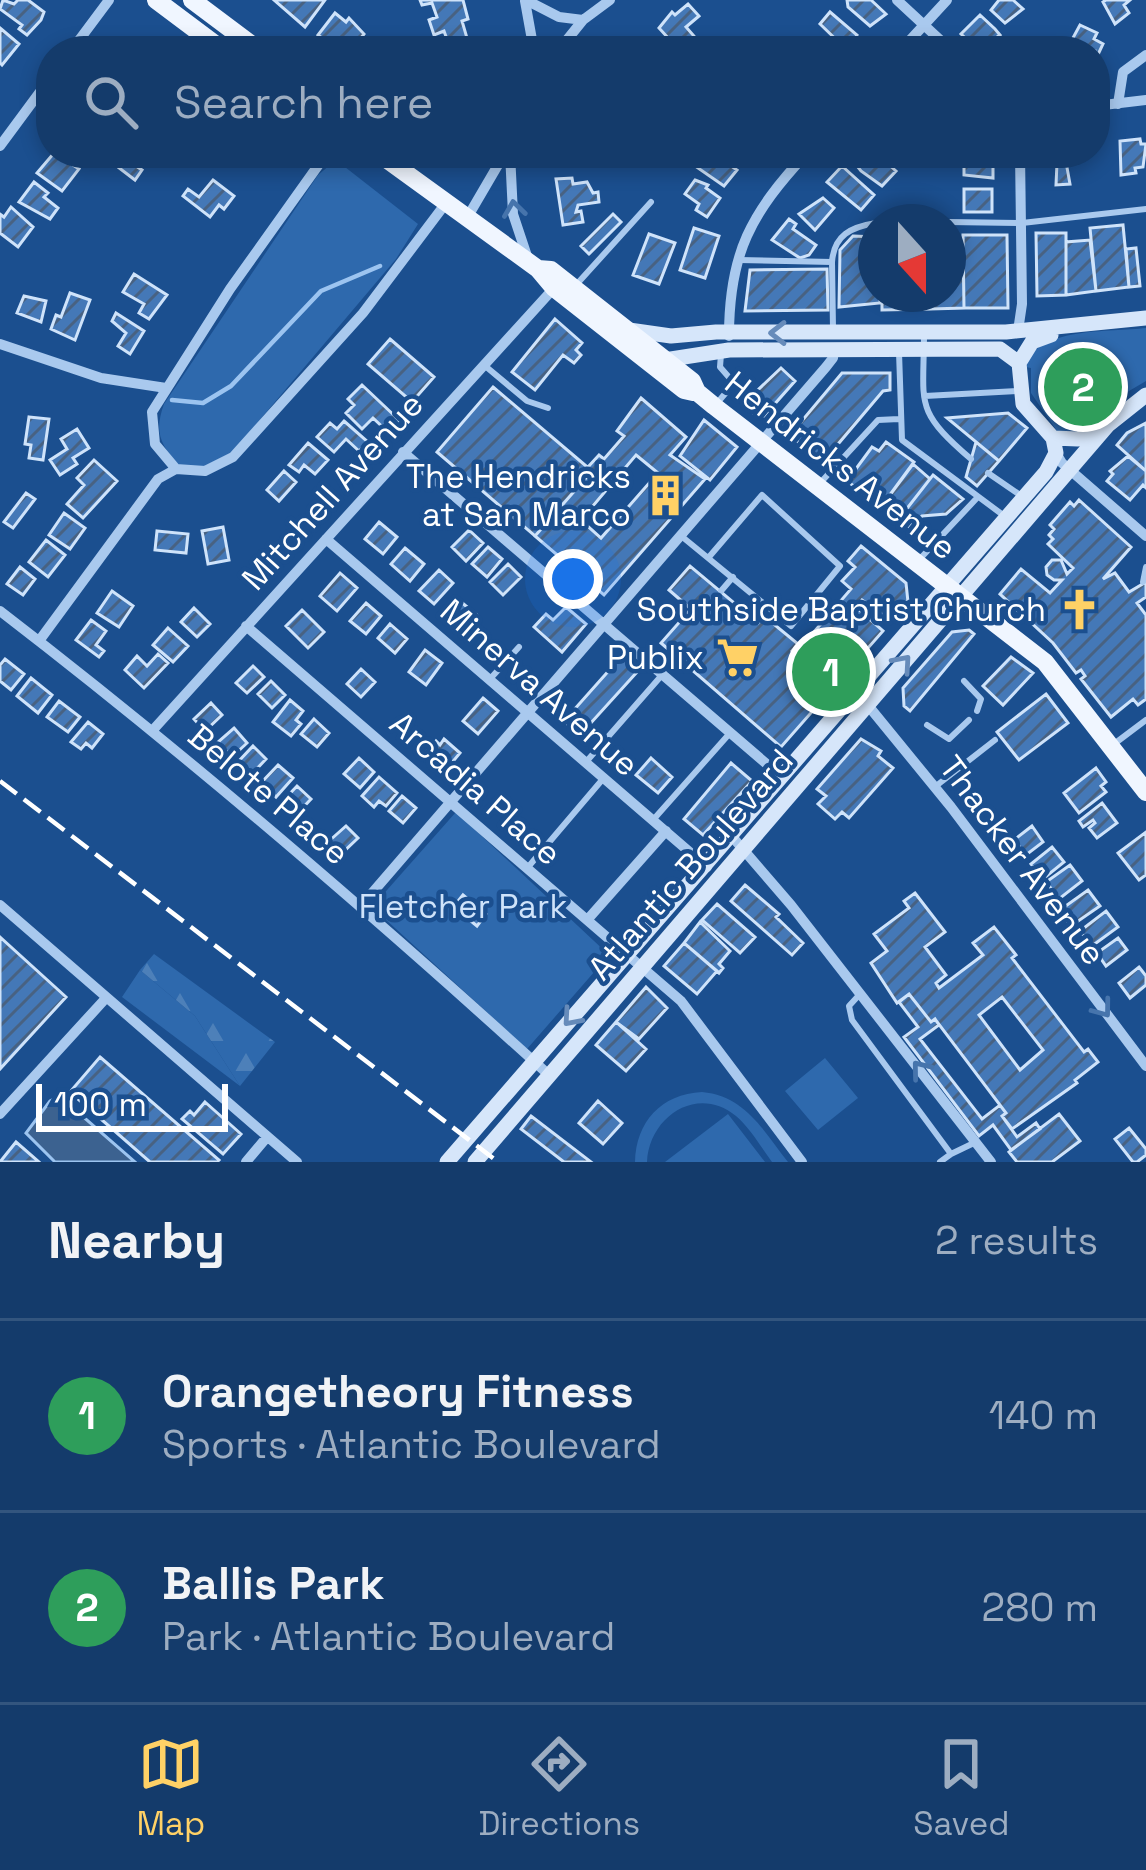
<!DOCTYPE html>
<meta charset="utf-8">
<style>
:root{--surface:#143b6b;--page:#214673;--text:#f1f3f6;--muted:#9dadc1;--line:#33557e;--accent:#ffd166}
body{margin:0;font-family:"Space Grotesk",sans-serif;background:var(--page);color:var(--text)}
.compass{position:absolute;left:858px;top:204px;width:108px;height:108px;border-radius:50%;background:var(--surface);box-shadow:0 6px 18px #0003;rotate:159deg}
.scale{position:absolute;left:36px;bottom:30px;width:192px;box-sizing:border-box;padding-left:12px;border:6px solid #fff;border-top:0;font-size:33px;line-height:42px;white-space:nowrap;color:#fff;-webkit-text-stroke:9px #1b4f8f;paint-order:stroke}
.you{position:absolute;left:573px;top:579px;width:42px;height:42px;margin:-30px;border:9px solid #fff;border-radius:50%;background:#1a73e8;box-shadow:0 0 0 18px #1a73e833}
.badge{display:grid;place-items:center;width:78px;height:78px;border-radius:50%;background:var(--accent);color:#fff;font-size:39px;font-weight:700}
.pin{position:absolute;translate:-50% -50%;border:6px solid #fff;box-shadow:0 3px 12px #0006}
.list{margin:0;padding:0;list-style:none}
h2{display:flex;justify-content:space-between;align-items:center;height:156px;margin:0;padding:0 48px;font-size:51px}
h2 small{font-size:39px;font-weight:400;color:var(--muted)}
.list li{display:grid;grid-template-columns:78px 1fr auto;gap:36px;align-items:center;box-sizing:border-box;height:192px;padding:0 48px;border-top:3px solid var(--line)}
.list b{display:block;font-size:45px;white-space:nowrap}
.list p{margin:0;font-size:39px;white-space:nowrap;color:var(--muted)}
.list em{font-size:39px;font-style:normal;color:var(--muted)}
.icon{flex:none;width:66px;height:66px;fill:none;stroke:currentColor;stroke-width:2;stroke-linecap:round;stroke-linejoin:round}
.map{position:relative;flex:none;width:1146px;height:1162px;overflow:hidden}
.search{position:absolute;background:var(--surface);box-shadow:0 6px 18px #0003;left:36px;right:36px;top:36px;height:132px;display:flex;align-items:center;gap:30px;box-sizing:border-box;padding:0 42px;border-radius:48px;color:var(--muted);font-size:45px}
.sheet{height:540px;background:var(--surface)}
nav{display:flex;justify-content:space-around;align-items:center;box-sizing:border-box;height:168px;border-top:3px solid var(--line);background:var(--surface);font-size:33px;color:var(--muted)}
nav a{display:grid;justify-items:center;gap:6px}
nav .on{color:var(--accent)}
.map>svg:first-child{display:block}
</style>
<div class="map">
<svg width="1146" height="1162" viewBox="0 0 1146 1162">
<defs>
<pattern id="forest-firs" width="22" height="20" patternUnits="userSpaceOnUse" patternTransform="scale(3)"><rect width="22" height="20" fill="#2e69ad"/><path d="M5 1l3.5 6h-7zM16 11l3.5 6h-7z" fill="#4d80b9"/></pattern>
<pattern id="building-hatch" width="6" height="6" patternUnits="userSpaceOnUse" patternTransform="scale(3)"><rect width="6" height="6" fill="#4478b7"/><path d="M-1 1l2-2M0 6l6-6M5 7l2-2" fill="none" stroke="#486282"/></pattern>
</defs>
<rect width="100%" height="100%" fill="#1b4f8f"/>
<path fill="#2e69ad" d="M336,160L418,224L396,259L231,454L205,467L178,465C160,443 154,432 164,404L318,175Z
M1146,328V381L1107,404L1083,432L1057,431L1031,393V368L1025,367C1034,327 1111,332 1146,328Z
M456,812L609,955L527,1049L372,907Z
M140,970L195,1016L240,1086L122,997Z
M825,1058L858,1098L818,1130L785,1091Z
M702,1092C745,1096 763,1130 788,1162H772C761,1147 750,1128 736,1116C697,1084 649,1117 647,1162H635C636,1122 661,1094 702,1092Z
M728,1114L765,1162H665Z"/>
<path fill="url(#forest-firs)" d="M154,954L275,1042L240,1086L195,1016L140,970Z"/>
<path fill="#3c6290" stroke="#9cc4f0" stroke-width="3" d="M58,1097L64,1100L135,1162H55L26,1133L50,1101Z"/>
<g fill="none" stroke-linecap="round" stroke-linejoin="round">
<path stroke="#9cc4f0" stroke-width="4.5" d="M172,400L203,403L231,386L321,291L380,266"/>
</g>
<path fill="url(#building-hatch)" stroke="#cfe3fa" stroke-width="3" fill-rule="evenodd" d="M3,0L14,4L18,0H28L44,12L41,20L27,35L19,29L22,25L0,9Z
M274,0H325L305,27Z
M420,0H463L468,19L462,21L467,38L449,45L444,31L434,35L429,20L437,17L432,3L422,5Z
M847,0H871L886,14L870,26L848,7Z
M1013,0L1023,9L1005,23L991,10L999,0Z
M1106,0H1130L1124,5L1129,13L1115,24L1103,2Z
M688,4L699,16L686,27L707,51H680L659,28L672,12L675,15Z
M830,12L857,35L848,51L820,24Z
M335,13L346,22L349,18L364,34L351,51H339L318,35Z
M980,15L995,29L1000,35L997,37L1010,51H980L961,34Z
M1080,25L1097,33L1094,39L1103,44L1095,61V51H1071L1068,47Z
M0,28L19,44L2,65L0,63Z
M1140,139L1141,144H1146L1143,167L1135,168L1136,173L1121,175L1120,141Z
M54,153L79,169L62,191L37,173Z
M116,153L142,170L135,180L110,161Z
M685,153H700L707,159L712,153L737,170L724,186L685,159Z
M854,153H881L878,155L896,171L882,186L861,171L850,157Z
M974,153H993V178L964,175V158H974Z
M1048,153H1069L1070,162H1066L1070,184L1056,185L1057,163H1049Z
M842,166L874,195L861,210L827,182Z
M572,178L573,184L587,182L593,193L598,192L599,202L578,205L576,212L581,211L583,222L563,225L556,179Z
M213,180L234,196L224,209L219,205L210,217L183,196L188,189L199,197Z
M695,180L708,185L706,188L720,198L707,217L696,210L699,204L685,194Z
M34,182L48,193L44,197L58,208L50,219L19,202Z
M964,189H992V212H964Z
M823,198L834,208L815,230L799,214Z
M11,207L33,227L18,247L0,233V214L4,217Z
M613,214L621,222L589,254L581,246Z
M789,219L796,224L793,229L816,245L809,255L800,258L772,240Z
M1123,225L1129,287L1096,291L1090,228Z
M694,228L719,236L705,278L680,270Z
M1036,233H1066V295L1037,296Z
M649,234L675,243L659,284L633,275Z
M963,235H1007L1008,308H964Z
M853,236L876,237V294H880V303L839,307L840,250Z
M1090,240L1096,291L1066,295V242Z
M948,244H963L964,308L931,309L930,294H948Z
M1136,248L1140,286L1129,287L1126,249Z
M827,269L828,310L745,311L750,270Z
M134,274L167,295L149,319L139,313L144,304L123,292Z
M70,293L90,300L75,340L51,329L56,315L61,317Z
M882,294H930L931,309L882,310Z
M24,296L46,301L41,322L17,313Z
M116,313L144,331L130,354L118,346L126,333L112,321Z
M555,319L582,343L576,350L581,355L574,363L563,355L535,390L512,372Z
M390,339L434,377L412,402L368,364Z
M781,368L795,381L764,416L758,417L743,404Z
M842,373H890V390L883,391L822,463L790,435Z
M362,385L399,420L388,432L373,418L362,429L346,413L354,405L348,399Z
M493,387L592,471L535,536L437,452Z
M641,398L686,437L670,455L705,479L604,595L535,536L592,471L588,467L599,455L604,459L624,436L617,431ZM636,455L658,473L601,538L581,520Z
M1008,413L1027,428L999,461L947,418Z
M29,417L49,419L43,460L29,458L31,445L25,444Z
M704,420L737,447L710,480L680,456Z
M344,421L368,442L359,451L346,439L334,452L317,437L330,423L337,429Z
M1146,423V471L1117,445L1127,433Z
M77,429L89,448L73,458L77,464L60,475L50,460L67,449L61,439Z
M886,442L914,462L881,507L847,481L872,447L879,451Z
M976,442L999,461L977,486L966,477Z
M308,443L328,460L315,474L304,465L299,472L289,465Z
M1128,456L1146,471V488L1143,485L1130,500L1107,481L1113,474L1110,471Z
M94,460L117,481L83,518L67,504L84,485L77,478Z
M913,464L930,479L898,520L881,507Z
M284,471L296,482L279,501L267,490Z
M933,475L963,499L946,514L922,516L909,527L898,520Z
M26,493L35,499L13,528L4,522Z
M1079,500L1131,547L1103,579L1115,573L1129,592L1146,582V597L1137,603L1146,615V699L1138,705L1133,699L1111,717L1081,679L1085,676L1081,670L1076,673L1053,643L1000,594L1021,569L1050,593L1062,580H1054L1047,575L1046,567L1052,560H1061L1067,574L1073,568L1048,544L1053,539L1049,535L1054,529L1050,525L1070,502L1074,506Z
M64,513L85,528L70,549L49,535Z
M379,522L397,537L383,554L365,539Z
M223,527L229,560L208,564L202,531Z
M469,530L483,543L466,561L452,547Z
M157,531L188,534L186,553L155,550Z
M46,540L65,555L48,577L29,562Z
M861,546L906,583L908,602H902L889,619L862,600L856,607L883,631L781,747L661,643L691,609L669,590L690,566L758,623L764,616L798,644L792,651L795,654L851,589L842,581L855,567L848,561Z
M488,547L502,559L487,577L472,564Z
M405,548L424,564L410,581L391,564Z
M508,564L521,577L503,595L490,582Z
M20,567L35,579L23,595L7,584Z
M439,570L453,583L434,604L419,591Z
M340,573L357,588L337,611L320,596Z
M112,591L133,606L119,627L97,613Z
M460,601L479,617L467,631L448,615Z
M366,603L381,616L366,634L350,621Z
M566,607L586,624L562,652L534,627L546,614L553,620Z
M194,608L210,624L197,637L181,622Z
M302,610L324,632L308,648L286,626Z
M91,620L106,631L96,645L104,651L99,657L76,640Z
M390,624L407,639L395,653L378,638Z
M168,628L188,646L173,662L153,645Z
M969,630L974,634L910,711L904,706L903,688L952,632Z
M425,650L442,663L426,685L409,672Z
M158,654L168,663L144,688L125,670L137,656L147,666Z
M621,657L637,672L580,735L564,721Z
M1011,657L1033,673L1003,705L983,686Z
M5,659L24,674L11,690L0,681V665Z
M253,666L264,677L247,693L236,683Z
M361,669L375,682L361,697L347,684Z
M31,678L52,695L38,713L17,696Z
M271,681L285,695L272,708L258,694Z
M1046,694L1068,723L1019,760L997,732Z
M483,698L498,711L478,734L463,721Z
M290,700L303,711L296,720L301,724L291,736L273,722Z
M59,701L80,717L68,732L47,717Z
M211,703L222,715L205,731L194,719Z
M314,719L329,733L317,747L301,734Z
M88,722L103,734L92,748L86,743L81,749L71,742Z
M234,728L247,743L232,757L218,742Z
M444,739L460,753L445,771L425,754L436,741L440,745Z
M861,739L881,751L878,756L893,768L849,818L842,812L835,819L818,804L826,796L817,789Z
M253,746L266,759L250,776L237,763Z
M359,758L374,772L360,788L344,774Z
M651,758L672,777L658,793L636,775Z
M731,763L752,781L703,835L684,819Z
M278,765L293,778L276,797L261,783Z
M1096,768L1106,782L1101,786L1106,792L1079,813L1064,793Z
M379,777L397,793L386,806L379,801L374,807L362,796Z
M297,786L311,799L296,815L282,802Z
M402,796L416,808L403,823L389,811Z
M1102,803L1117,823L1097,838L1089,828L1095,823L1093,820L1083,827L1079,821Z
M346,826L358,838L340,855L328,842Z
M1032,826L1043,842L1026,855L1014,840Z
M1146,832V875L1139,880L1118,853Z
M1052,847L1064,862L1043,879L1031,864Z
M1070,865L1082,881L1059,899L1046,882Z
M745,885L779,914L776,917L803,943L792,955L731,901Z
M1088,890L1100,906L1071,926L1060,910Z
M915,893L945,932L925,947L946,975L936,983L939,988L983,955L973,943L994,927L1016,955L1012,958L1084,1052L1088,1049L1098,1062L1075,1080L1077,1083L1012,1129L1002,1116L1006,1113L935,1019L931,1022L909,994L897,1003L871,963L887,951L874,934L909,908L904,901ZM1002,997L1043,1050L1020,1070L979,1015Z
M463,895L486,914L477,926L460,912L458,915L451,910Z
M717,904L755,937L740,953L702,920Z
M1106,911L1118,927L1092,946L1080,931Z
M700,922L730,951L719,964L723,968L719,973L684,943Z
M0,937L66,997L0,1069Z
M1118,938L1127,950L1106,966L1097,953Z
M684,943L717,971L697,994L664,966Z
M1139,967L1146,976V985L1130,998L1119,983Z
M646,987L667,1008L639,1039L616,1022Z
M909,994L931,1022L935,1019L939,1025L920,1039L982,1119L1000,1105L1006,1113L1002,1116L1017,1137L1036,1123L1040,1129L1011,1150L993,1125L979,1136L904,1037L918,1027L899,1002Z
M616,1022L646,1049L626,1071L596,1045Z
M100,1057L219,1160L217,1162H150L70,1092Z
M598,1101L622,1123L603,1144L579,1123Z
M205,1102L241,1134L223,1154L182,1119L190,1111L194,1115Z
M1059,1114L1080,1141L1052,1162H1017L1009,1152Z
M531,1116L591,1162H564L521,1129Z
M1129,1128L1146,1149V1155L1137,1162H1133L1115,1139Z
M16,1142L39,1162H0Z"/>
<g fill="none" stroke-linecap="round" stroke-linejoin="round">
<path stroke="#a9c9ee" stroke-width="6" d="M948,222L1022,223L1146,209
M739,260L832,262C834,235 851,227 876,223
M832,262L833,329
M576,285L651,202
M924,333C924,405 913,409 971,459
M899,352L902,440L1003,515
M484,365L527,401L548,408
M925,396L1017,391
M718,402L734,383L720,367L721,354
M988,473L1020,495
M822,481L878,420L899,419
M680,535L791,626L840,566L762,495L709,557
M917,562L976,499
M1143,582L1146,567
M721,591L733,577
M660,669L673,653
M490,679L519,647
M964,681L981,699L977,711
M927,725L949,739L969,720
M1114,744L1146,720
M586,762L662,675
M936,786L995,740
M653,820L730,733
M529,866L602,780
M860,994L849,1006L852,1020L951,1154L976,1142
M940,1162L951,1154"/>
<path stroke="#a9c9ee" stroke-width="10" d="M526,0L559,17L583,20
M897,0L952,51
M525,1L534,51
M71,51L109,0
M558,51L583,20L610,0
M900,51L947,0
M1118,104L1123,72L1146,55
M1095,106L1146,100
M0,146L51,77
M510,153L513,214L528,259
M467,218L505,153
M1018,331L1022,304L1020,153
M729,336C729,253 751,213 807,153
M0,344L101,378L166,388
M403,452L783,778
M1056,453L1062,463L1146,536
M176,469L205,471L233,457L363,313L446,203
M176,469L155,444L152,412L230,289L327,153
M326,539L707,867
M0,611C190,757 372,914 549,1075
M246,626L681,1001L802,1162
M39,641L158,479L176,469
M866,703L951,807L1146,1066
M152,731L554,288
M729,833L791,905L991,1162
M0,905L297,1162
M360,907L826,367L833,358L834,348
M588,919L666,831
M0,1114L106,998
M246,1162L267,1137"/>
<path stroke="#d6e6fa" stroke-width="15" d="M629,330L671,336L716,332H1006L1146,318
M658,361L729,350L1000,349L1019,363L1023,404L1053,438L1078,439L1100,429
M1019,363L1032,342L1051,335
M447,1162L1046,472L1056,453L1053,438
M475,1162L1108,425L1146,395"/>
<path stroke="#f0f6ff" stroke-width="18" d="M156,0L224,51
M192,0L260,51
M378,153L538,269L554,288L684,390L693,392
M538,269L551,270L692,381L697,392L714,406L1045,662L1146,792"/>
<path stroke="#fff" stroke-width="4.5" stroke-dasharray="21 9" stroke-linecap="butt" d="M0,781L498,1162"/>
</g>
<defs><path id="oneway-chevron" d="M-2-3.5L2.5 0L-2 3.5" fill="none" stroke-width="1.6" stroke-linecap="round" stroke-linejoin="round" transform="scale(3)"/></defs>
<g stroke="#4674ac">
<use href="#oneway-chevron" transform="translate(514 209) rotate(-98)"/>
<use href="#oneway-chevron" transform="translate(1103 1009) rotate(53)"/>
<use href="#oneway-chevron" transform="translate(920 1069) rotate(-129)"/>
</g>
<g stroke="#668bba">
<use href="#oneway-chevron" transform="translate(778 333) rotate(180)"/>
<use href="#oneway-chevron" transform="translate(903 663) rotate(-49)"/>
<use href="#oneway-chevron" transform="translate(571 1018) rotate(131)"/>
</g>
<defs>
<symbol id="building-bare" viewBox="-9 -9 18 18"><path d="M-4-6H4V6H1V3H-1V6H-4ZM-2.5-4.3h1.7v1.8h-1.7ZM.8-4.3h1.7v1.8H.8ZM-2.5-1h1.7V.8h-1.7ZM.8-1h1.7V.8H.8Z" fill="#ffd166" stroke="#1b4f8f" stroke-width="2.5" paint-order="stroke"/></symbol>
<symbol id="church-bare" viewBox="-9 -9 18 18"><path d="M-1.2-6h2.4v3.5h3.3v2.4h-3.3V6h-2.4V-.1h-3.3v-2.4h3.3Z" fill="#ffd166" stroke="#1b4f8f" stroke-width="2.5" paint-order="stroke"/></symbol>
<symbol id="supermarket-bare" viewBox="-9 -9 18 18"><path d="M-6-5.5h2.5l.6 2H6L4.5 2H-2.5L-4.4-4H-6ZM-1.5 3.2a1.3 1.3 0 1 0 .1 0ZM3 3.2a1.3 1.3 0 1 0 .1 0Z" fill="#ffd166" stroke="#1b4f8f" stroke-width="2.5" paint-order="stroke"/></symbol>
</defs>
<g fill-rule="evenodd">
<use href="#building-bare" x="636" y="466" width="59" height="59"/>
<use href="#church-bare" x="1050" y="580" width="59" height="59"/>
<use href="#supermarket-bare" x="708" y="628" width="59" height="59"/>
</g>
<g text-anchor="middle" stroke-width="9" stroke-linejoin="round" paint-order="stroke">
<g font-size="33" fill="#fff" stroke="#1b4f8f">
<text transform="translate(841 465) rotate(38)" y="12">Hendricks Avenue</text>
<text transform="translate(332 491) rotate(-48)" y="12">Mitchell Avenue</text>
<text transform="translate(540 687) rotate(41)" y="12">Minerva Avenue</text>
<text transform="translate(476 788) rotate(41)" y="12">Arcadia Place</text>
<text transform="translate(269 794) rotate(40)" y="12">Belote Place</text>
<text transform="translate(1023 860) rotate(53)" y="12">Thacker Avenue</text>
<text transform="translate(690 864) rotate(-49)" y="12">Atlantic Boulevard</text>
</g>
<g font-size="33" fill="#fff" stroke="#1b4f8f" text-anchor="end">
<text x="631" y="488">The Hendricks<tspan x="631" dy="38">at San Marco</tspan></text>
<text x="1046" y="621">Southside Baptist Church</text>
<text x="704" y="669">Publix</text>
</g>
<g font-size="33" fill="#cfe3fa" stroke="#1b4f8f">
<text x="463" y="918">Fletcher Park</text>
</g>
</g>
</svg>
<svg class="compass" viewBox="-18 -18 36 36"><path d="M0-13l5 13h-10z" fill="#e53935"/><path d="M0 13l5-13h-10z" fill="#9dadc1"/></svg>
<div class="scale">100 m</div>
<div class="you"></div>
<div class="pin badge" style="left:831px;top:672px;background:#2e9e5b">1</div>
<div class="pin badge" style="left:1083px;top:387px;background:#2e9e5b">2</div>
<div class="search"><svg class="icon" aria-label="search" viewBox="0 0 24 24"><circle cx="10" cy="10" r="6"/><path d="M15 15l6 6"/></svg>Search here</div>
</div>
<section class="sheet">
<h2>Nearby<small>2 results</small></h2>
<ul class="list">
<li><span class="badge" style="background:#2e9e5b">1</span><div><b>Orangetheory Fitness</b><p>Sports · Atlantic Boulevard</p></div><em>140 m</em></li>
<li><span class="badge" style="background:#2e9e5b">2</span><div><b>Ballis Park</b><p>Park · Atlantic Boulevard</p></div><em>280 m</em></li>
</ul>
</section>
<nav>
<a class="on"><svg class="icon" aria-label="map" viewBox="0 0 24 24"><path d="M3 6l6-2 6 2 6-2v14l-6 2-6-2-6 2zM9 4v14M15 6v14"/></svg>Map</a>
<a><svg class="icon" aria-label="directions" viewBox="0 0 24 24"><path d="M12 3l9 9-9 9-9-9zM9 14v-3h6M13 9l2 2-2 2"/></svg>Directions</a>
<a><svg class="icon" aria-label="saved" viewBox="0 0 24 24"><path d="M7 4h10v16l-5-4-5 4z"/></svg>Saved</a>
</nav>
